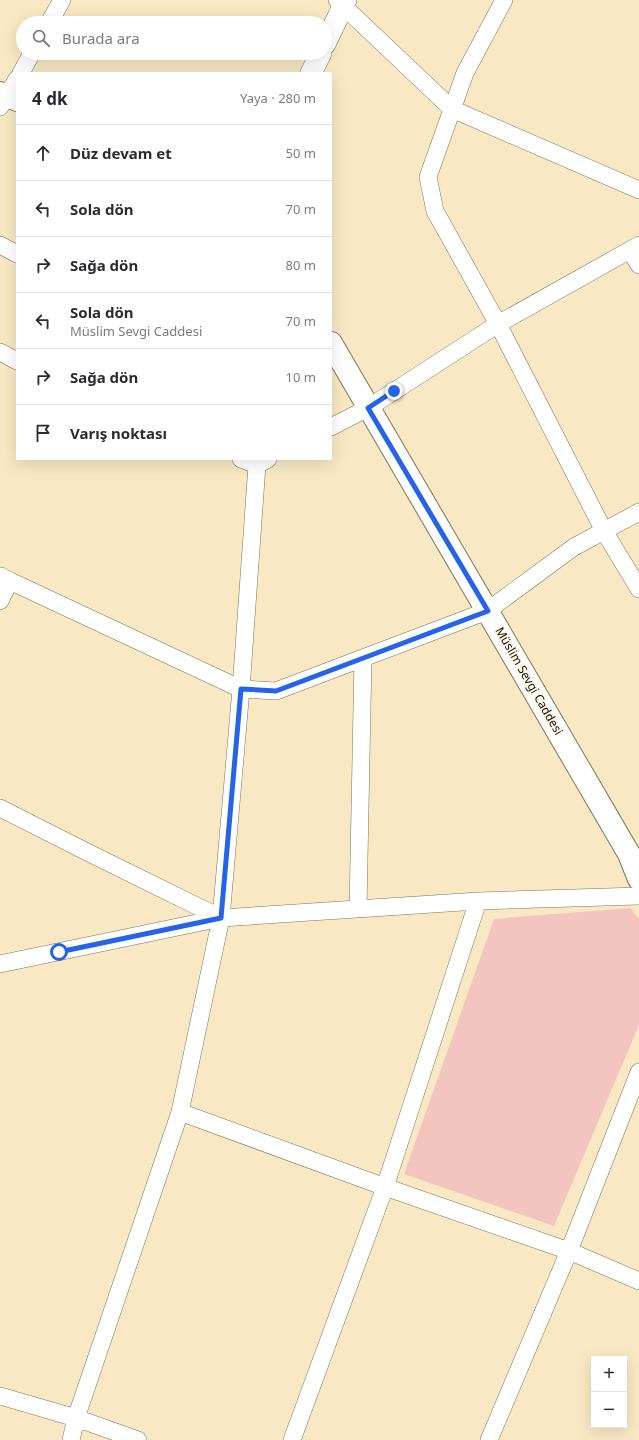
<!DOCTYPE html>
<html lang="tr">
<meta charset="utf-8">
<style>
:root{--surface:#fff;--page:#f7f7f7;--text:#2b2b33;--muted:#7c7c81;--line:#e1e1e2}
body{margin:0;font-family:"Noto Sans",sans-serif;background:var(--page);color:var(--text)}
.controls{position:absolute;right:12px;bottom:12px;display:grid;overflow:hidden;border-radius:0px;box-shadow:0 4px 16px #0002}
.controls button{width:36px;height:36px;display:grid;place-items:center;padding:0;border:0;border-bottom:1px solid var(--line);background:var(--surface);color:var(--text);font:20px sans-serif}
.stop{position:absolute;width:12px;height:12px;margin:-9px;border:3px solid #2563eb;border-radius:50%;background:#fff}
.stop.end{background:#2563eb;border-color:#fff;box-shadow:0 1px 4px #0008}
.list{margin:0;padding:0;list-style:none}
h2{display:flex;justify-content:space-between;align-items:center;height:52px;margin:0;padding:0 16px;font-size:17px}
h2 small{font-size:13px;font-weight:400;color:var(--muted)}
.list li{display:grid;grid-template-columns:26px 1fr auto;gap:12px;align-items:center;box-sizing:border-box;height:56px;padding:0 16px;border-top:1px solid var(--line)}
.list b{display:block;font-size:15px;white-space:nowrap}
.list p{margin:0;font-size:13px;white-space:nowrap;color:var(--muted)}
.list em{font-size:13px;font-style:normal;color:var(--muted)}
.icon{flex:none;width:22px;height:22px;fill:none;stroke:currentColor;stroke-width:2;stroke-linecap:round;stroke-linejoin:round}
.map{position:relative;flex:none;width:639px;height:1440px;overflow:hidden}
.search{position:absolute;background:var(--surface);box-shadow:0 4px 16px #0002;left:16px;top:16px;width:316px;height:44px;display:flex;align-items:center;gap:10px;box-sizing:border-box;padding:0 14px;border-radius:22px;color:var(--muted);font-size:15px}
.panel{position:absolute;background:var(--surface);box-shadow:0 4px 16px #0002;left:16px;top:72px;width:316px;height:388px;border-radius:0px}
.map>svg:first-child{display:block}
</style>
<div class="map">
<svg width="639" height="1440" viewBox="0 0 639 1440">
<rect width="100%" height="100%" fill="#f8e8c3"/>
<path fill="#f2c5bf" d="M630,908L639,919V1025L554,1226L404,1174L494,919Z"/>
<g fill="none" stroke-linecap="round" stroke-linejoin="round">
<defs>
<path id="minor" d="M337,0L452,109L639,190
M504,0L465,73L428,177L435,211L498,324L604,531L639,589
M49,23L62,0
M21,73L32,53
M0,107L17,79
M0,245L17,254
M630,250L639,265
M0,352L17,361
M331,427L368,408L498,324L639,245
M241,459L257,465L268,459
M10,581L241,689L276,691L487,611L574,547L639,512
M0,601L10,581L1,576
M0,808L89,853L221,918
M358,909L363,658
M0,964L221,918L478,901L639,896
M180,1112L385,1187L569,1251L639,1281
M0,1396L76,1418L138,1440
M71,1440L76,1418L180,1112L221,918L241,689L257,465
M292,1440L385,1187L478,901
M489,1440L569,1251L639,1072"/>
<path id="tertiary" d="M325,44L346,0
M311,73L321,53"/>
<path id="secondary" d="M0,93L17,100
M331,343L629,854L639,879"/>
</defs>
<use href="#minor" stroke="#837452" stroke-width="18"/>
<use href="#tertiary" stroke="#837452" stroke-width="22"/>
<use href="#secondary" stroke="#837452" stroke-width="24"/>
<use href="#minor" stroke="#fff" stroke-width="17"/>
<use href="#tertiary" stroke="#fff" stroke-width="21"/>
<use href="#secondary" stroke="#fff" stroke-width="22"/>
</g>
<g fill="none" stroke-linecap="round" stroke-linejoin="round">
<path stroke="#2563eb" stroke-width="5" d="M59,952L221,918L241,689L276,691L488,611L368,408L394,391"/>
</g>
<g text-anchor="middle" stroke-width="3.5" stroke-linejoin="round" paint-order="stroke">
<g font-size="12" fill="#181205" stroke="#fdf6e7">
<text transform="translate(529 681) rotate(60)" y="4">Müslim Sevgi Caddesi</text>
</g>
</g>
</svg>
<div class="controls">
<button>+</button>
<button>−</button>
</div>
<div class="stop" style="left:59px;top:952px"></div>
<div class="stop end" style="left:394px;top:391px"></div>
<div class="search"><svg class="icon" aria-label="search" viewBox="0 0 24 24"><circle cx="10" cy="10" r="6"/><path d="M15 15l6 6"/></svg>Burada ara</div>
<section class="panel">
<h2>4 dk<small>Yaya · 280 m</small></h2>
<ul class="list">
<li><svg class="icon" aria-label="ahead" viewBox="0 0 24 24"><path d="M12 20V5M6 11l6-6 6 6"/></svg><div><b>Düz devam et</b></div><em>50 m</em></li>
<li><svg class="icon" aria-label="left" viewBox="0 0 24 24"><path d="M17 20v-9H6M10 6l-5 5 5 5"/></svg><div><b>Sola dön</b></div><em>70 m</em></li>
<li><svg class="icon" aria-label="right" viewBox="0 0 24 24"><path d="M7 20v-9h11M14 6l5 5-5 5"/></svg><div><b>Sağa dön</b></div><em>80 m</em></li>
<li><svg class="icon" aria-label="left" viewBox="0 0 24 24"><path d="M17 20v-9H6M10 6l-5 5 5 5"/></svg><div><b>Sola dön</b><p>Müslim Sevgi Caddesi</p></div><em>70 m</em></li>
<li><svg class="icon" aria-label="right" viewBox="0 0 24 24"><path d="M7 20v-9h11M14 6l5 5-5 5"/></svg><div><b>Sağa dön</b></div><em>10 m</em></li>
<li><svg class="icon" aria-label="arrive" viewBox="0 0 24 24"><path d="M6 21V4h12l-3 4 3 4H6"/></svg><div><b>Varış noktası</b></div></li>
</ul>
</section>
</div>
